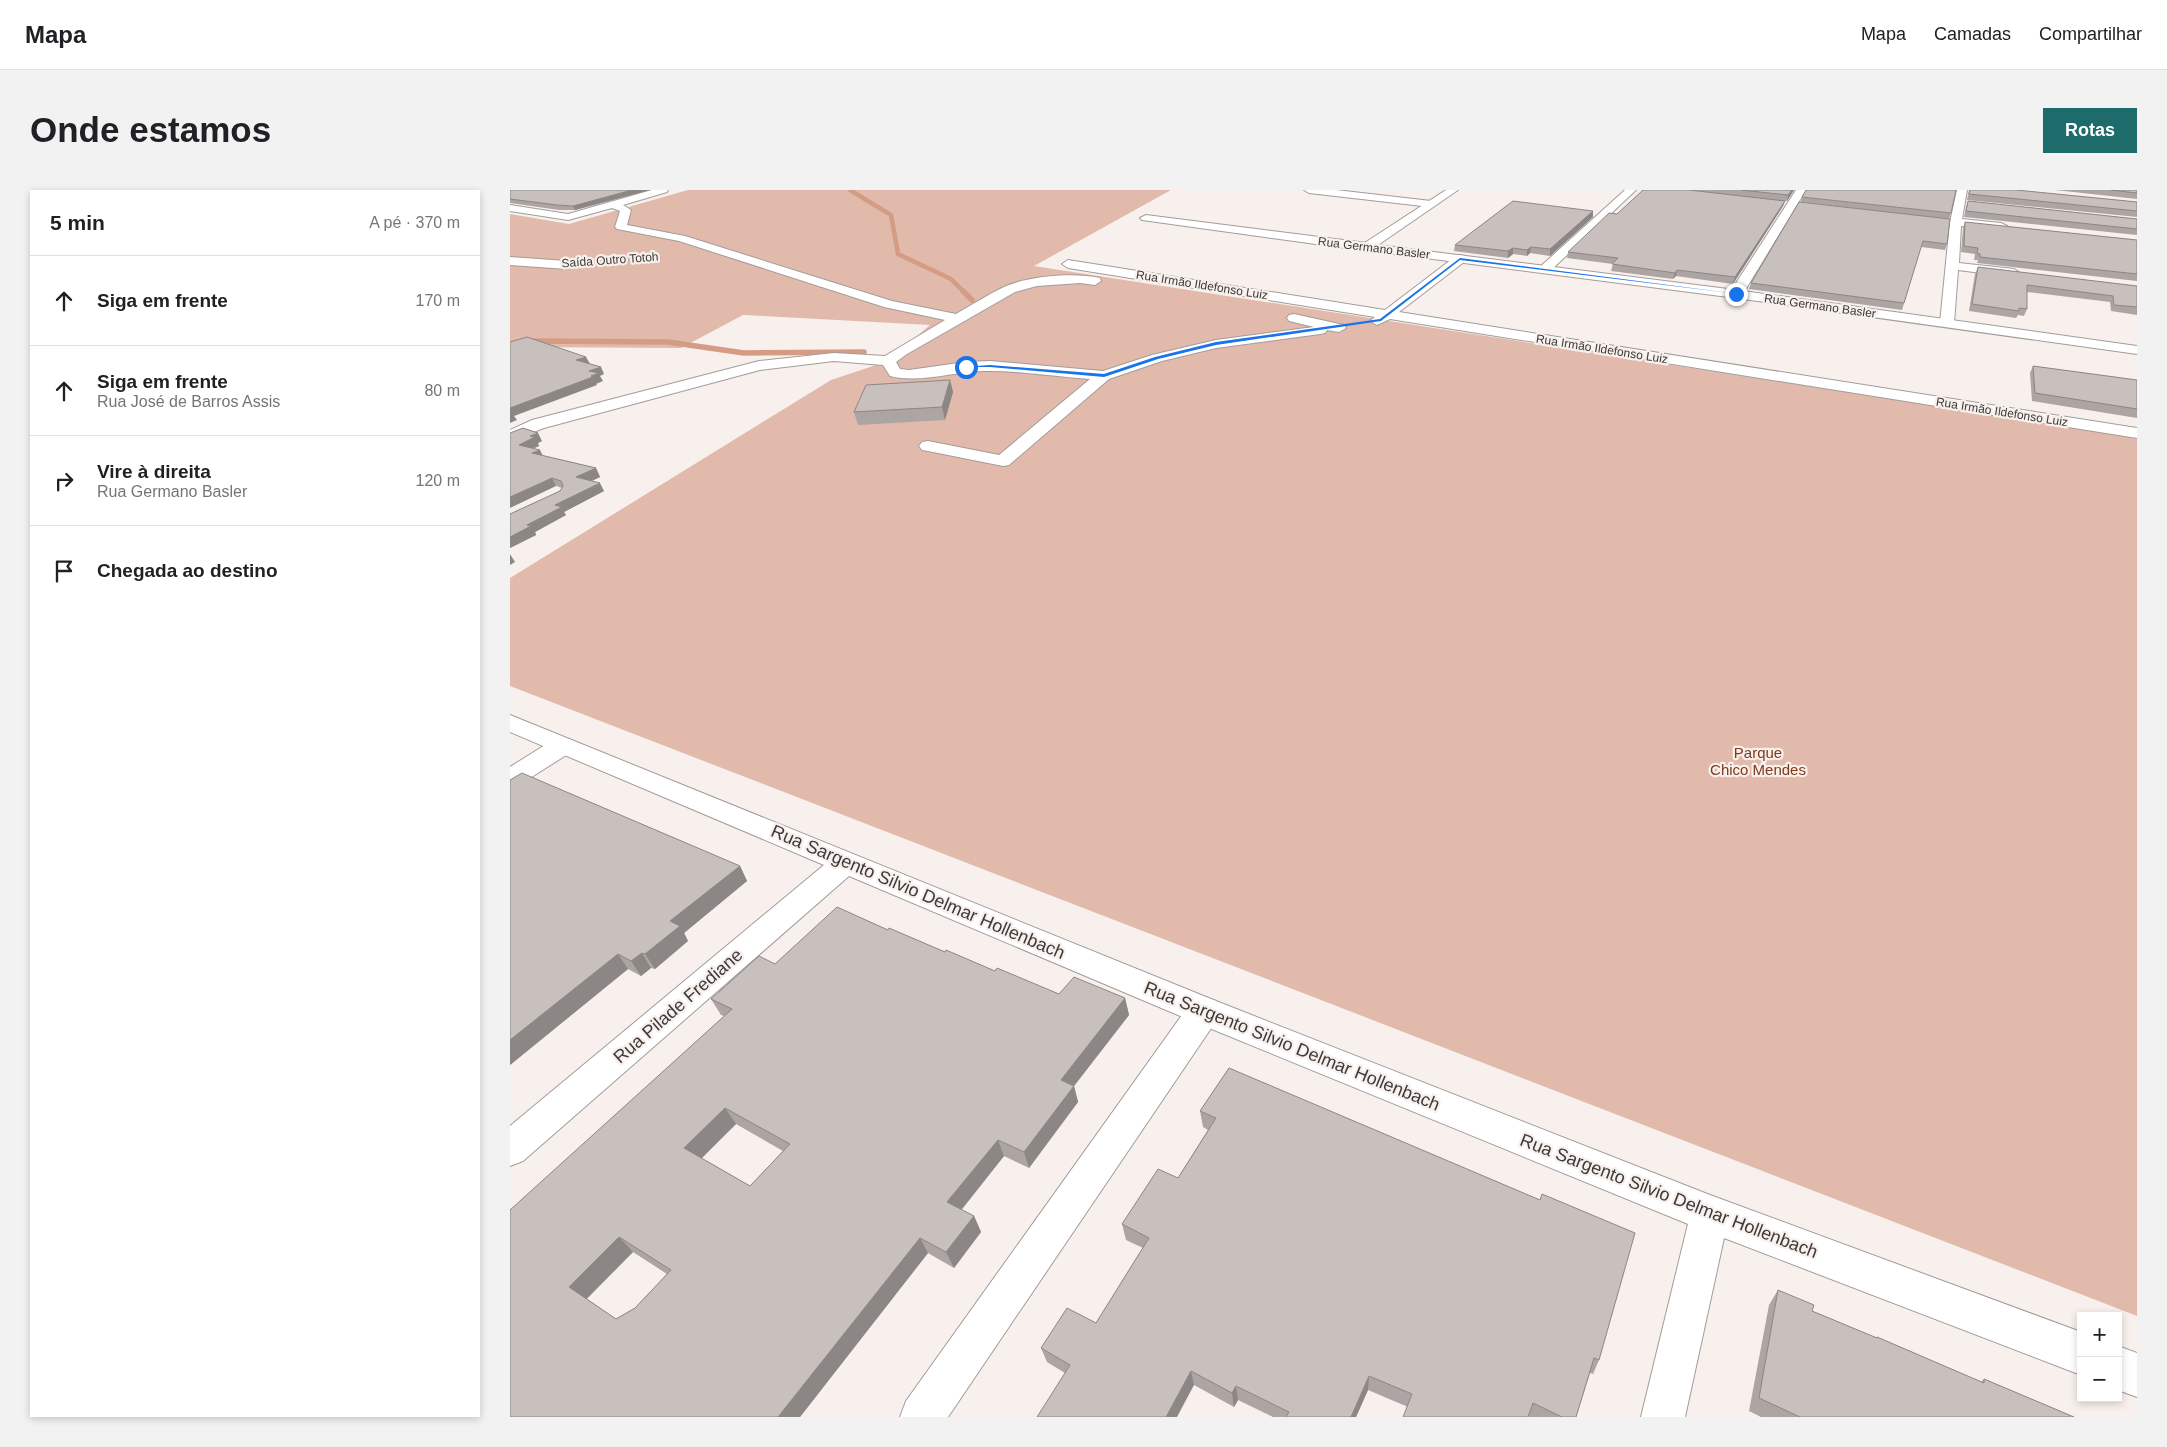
<!DOCTYPE html>
<html lang="pt">
<meta charset="utf-8">
<style>
:root{--surface:#fff;--page:#f2f2f2;--text:#202124;--muted:#757577;--line:#e0e0e0;--accent:#1e6b6c}
body{margin:0;font-family:Helvetica,sans-serif;background:var(--page);color:var(--text)}
.controls{position:absolute;right:15px;bottom:15px;display:grid;overflow:hidden;border-radius:0px;box-shadow:0 2px 8px #0003}
.controls button{width:45px;height:45px;display:grid;place-items:center;padding:0;border:0;border-bottom:1px solid var(--line);background:var(--surface);color:var(--text);font:25px sans-serif}
.stop{position:absolute;width:15px;height:15px;margin:-11px;border:4px solid #1a73e8;border-radius:50%;background:#fff}
.stop.end{background:#1a73e8;border-color:#fff;box-shadow:0 1px 5px #0008}
.list{margin:0;padding:0;list-style:none}
h2{display:flex;justify-content:space-between;align-items:center;height:65px;margin:0;padding:0 20px;font-size:21px}
h2 small{font-size:16px;font-weight:400;color:var(--muted)}
.list li{display:grid;grid-template-columns:32px 1fr auto;gap:15px;align-items:center;box-sizing:border-box;height:90px;padding:0 20px;border-top:1px solid var(--line)}
.list b{display:block;font-size:19px;white-space:nowrap}
.list p{margin:0;font-size:16px;white-space:nowrap;color:var(--muted)}
.list em{font-size:16px;font-style:normal;color:var(--muted)}
.icon{flex:none;width:28px;height:28px;fill:none;stroke:currentColor;stroke-width:2;stroke-linecap:round;stroke-linejoin:round}
.map{position:relative;flex:none;width:1627px;height:1227px;overflow:hidden;border-radius:0px}
header{display:flex;align-items:center;gap:30px;box-sizing:border-box;height:70px;padding:0 25px;background:var(--surface);border-bottom:1px solid var(--line)}
header strong{font-size:24px}
nav{display:flex;gap:28px;margin-inline-start:auto;font-size:18px}
.intro{display:flex;align-items:center;justify-content:space-between;box-sizing:border-box;height:120px;padding:0 30px}
h1{margin:0;font-size:35px}
.button{padding:12px 22px;border-radius:0px;background:var(--accent);color:#fff;font-size:18px;font-weight:700}
main{display:flex;gap:30px;padding:0 30px}
aside{flex:1;background:var(--surface);border-radius:0px;box-shadow:0 2px 8px #0003}
.map>svg:first-child{display:block}
</style>
<header>
<strong>Mapa</strong>
<nav><a>Mapa</a><a>Camadas</a><a>Compartilhar</a></nav>
</header>
<div class="intro"><h1>Onde estamos</h1><a class="button">Rotas</a></div>
<main>
<aside>
<h2>5 min<small>A pé · 370 m</small></h2>
<ul class="list">
<li><svg class="icon" aria-label="ahead" viewBox="0 0 24 24"><path d="M12 20V5M6 11l6-6 6 6"/></svg><div><b>Siga em frente</b></div><em>170 m</em></li>
<li><svg class="icon" aria-label="ahead" viewBox="0 0 24 24"><path d="M12 20V5M6 11l6-6 6 6"/></svg><div><b>Siga em frente</b><p>Rua José de Barros Assis</p></div><em>80 m</em></li>
<li><svg class="icon" aria-label="right" viewBox="0 0 24 24"><path d="M7 20v-9h11M14 6l5 5-5 5"/></svg><div><b>Vire à direita</b><p>Rua Germano Basler</p></div><em>120 m</em></li>
<li><svg class="icon" aria-label="arrive" viewBox="0 0 24 24"><path d="M6 21V4h12l-3 4 3 4H6"/></svg><div><b>Chegada ao destino</b></div></li>
</ul>
</aside>
<div class="map">
<svg width="1627" height="1227" viewBox="0 0 1627 1227">
<rect width="100%" height="100%" fill="#f8f0ed"/>
<path fill="#e1baab" d="M178,0H661L524,76L1627,247V1126L0,496V388L321,190L378,171L420,135L233,125L171,158L0,157V24L59,34Z"/>
<g fill="none" stroke-linecap="round" stroke-linejoin="round">
<path stroke="#d59c84" stroke-width="4.5" d="M340,0L381,25L388,64L441,89L455,103"/>
<path stroke="#d59c84" stroke-width="5.5" d="M453,101L462,110
M0,156L18,151L158,152L234,163L354,162"/>
<defs>
<path id="street" d="M142,0H158L157,2L113,15L121,20L117,35L175,46L382,111L446,124C462,115 477,105 494,97C517,86 564,82 590,88L591,91L585,95L570,93L527,96L505,102L397,164L386,172L390,179L399,180L456,172L480,171L593,181L642,165L706,150L804,137L779,131L777,128L779,125L784,124L834,135L836,138L829,142L817,140L815,143L810,144L706,158L652,171L599,189L499,275L493,276L418,261L412,260L409,256L412,252L418,251L489,265L580,189C547,187 513,181 480,181C446,180 412,194 380,186L373,175L324,171L250,180L34,238L0,251V240L22,230L249,171L324,163L375,166L435,130L374,117L169,51L107,39L105,37L110,21L102,18L58,30L0,21V15L58,24Z
M794,0H826L921,11L926,14L921,17L799,3Z
M1115,0H1126L1039,82H1031L1029,79L1031,76Z
M1286,0H1296L1231,107H1221L1219,104Z
M1447,0H1457L1452,29L1491,33L1497,36L1491,39L1451,36L1449,73L1504,79L1510,83L1504,87L1448,80L1444,133L1437,137L1430,133L1440,32Z
M636,25L857,53L863,57L857,61L632,30L630,28Z
M950,65L954,66L956,69L954,72L889,122L1627,238V248L880,129L867,135L860,131L865,127L558,78L552,74L558,70L875,120L946,66Z
M0,67L57,71L63,75L57,79L0,75Z
M52,548L61,550L65,556L61,562L9,595L0,598V577L43,550Z
M694,807L706,811L711,821L706,831L438,1227H390L396,1211L682,811Z"/>
<path id="secondary" d="M936,0H948L868,55L1226,100L1627,156V164L1226,108L853,60L851,57L853,54Z
M0,525L706,811L1200,1005L1571,1142V1185L1214,1048L1175,1227H1131L1178,1034L682,831L339,686L13,971L0,976V936L314,675L0,542Z
M1608,1156L1627,1163V1207L1608,1200Z"/>
</defs>
<use href="#street" stroke="#a39c9a" stroke-width="2"/>
<use href="#secondary" stroke="#a39c9a" stroke-width="2"/>
<path stroke="#a39d9a" stroke-width="1" stroke-dasharray="1 1" stroke-linecap="butt" d="M80,73L151,68"/>
<use href="#street" fill="#fff" fill-rule="evenodd"/>
<use href="#secondary" fill="#fff" fill-rule="evenodd"/>
</g>
<path fill="#aca5a3" fill-rule="evenodd" d="M0,0H140L65,20H49L0,13Z
M1179,0H1284L1277,11H1275L1273,16L1223,94L1166,86L1163,89L1101,81L1103,74L1057,68L1058,62L1107,24Z
M1459,0H1506L1627,12V27L1457,10Z
M1545,0H1627V9Z
M1292,7L1441,23L1439,29L1291,12Z
M1458,11L1627,29V45L1454,27L1456,17Z
M1289,12L1437,54L1435,60L1411,57L1392,120L1239,99L1241,93Z
M1083,21V27L1040,66L1020,63L1017,66L1003,64L998,68L944,61L945,55Z
M1455,32L1627,50V91L1467,73L1468,70H1464L1465,64L1451,62L1453,38Z
M1468,77L1627,96V125L1601,121L1600,112L1517,102V119L1514,126L1508,125L1506,128L1459,121L1465,84Z
M1523,176L1627,190V228L1522,211L1520,183Z
M440,190L443,202L435,230L348,235L344,222Z
M0,243L32,251L28,253L29,256L24,258L33,266L86,278L90,287L82,291L94,301L54,322L56,325L25,342L26,345L0,358V324L50,301L52,298L46,296Z
M0,590L230,676L237,691L174,743L178,751L145,779L141,778L131,786L118,779L0,875Z
M378,740L485,781L549,804L615,808L619,825L564,896L568,912L519,978L494,966L451,1020L464,1026L471,1042L444,1078L418,1063L290,1227H0L214,826L211,825L201,809L265,774ZM226,934L273,961L240,996L191,968ZM123,1062L157,1084L125,1118L106,1129L77,1109Z
M719,878L1089,1170L1083,1184L1080,1183L1066,1227H1020L898,1217L858,1200L846,1227H763L728,1210L724,1217L684,1195L555,1183L537,1172L531,1158L586,1133L633,1058L616,1050L612,1034L668,988L698,940L693,937L690,921Z
M1268,1100L1302,1121L1366,1148L1367,1147L1471,1192L1474,1189L1564,1227H1251L1239,1221L1259,1115Z"/>
<path fill="#8c8684" d="M122,0H140L65,20L63,16Z
M1282,0H1284L1277,11L1278,5Z
M1275,11L1273,16L1223,94L1225,87Z
M1083,21V27L1040,66V59Z
M1021,57L1020,63L1017,66V60Z
M1003,58V64L998,68V61Z
M1167,80L1166,86L1163,89L1165,83Z
M76,167L80,174L66,170Z
M91,177L94,184L90,186L93,191L86,194L87,195L4,226L7,230L0,233V218L79,181Z
M440,190L443,202L435,230L432,217Z
M28,243L32,251L28,253L29,256L13,263L9,255L20,246Z
M30,260L34,268L22,263Z
M86,278L90,287L70,296L66,287Z
M42,288L46,296L0,318V307Z
M90,293L94,301L54,322L56,325L25,342L26,345L0,358V347L45,315Z
M0,364L5,372L0,375Z
M230,676L237,691L174,743L178,751L145,779L135,764L160,731Z
M132,763L141,778L131,786L121,771Z
M108,764L118,779L0,875V850Z
M615,808L619,825L564,896L568,912L519,978L514,962L551,890Z
M215,918L226,934L186,974L174,958Z
M488,950L494,966L445,1028L437,1012Z
M464,1026L471,1042L444,1078L436,1062Z
M109,1047L123,1062L74,1111L59,1097Z
M410,1048L418,1063L290,1227H268Z
M681,1181L684,1195L667,1227H656Z
M859,1186L858,1200L846,1227H841Z
M726,1196L728,1210L724,1217L722,1203Z"/>
<path fill="#c8c0bd" stroke="#8c8684" fill-rule="evenodd" d="M0,0H122L63,16L47,15L0,9Z
M1133,0H1179L1275,11L1225,87L1167,80L1165,83L1102,74L1108,68L1058,62L1099,23L1107,24Z
M1231,0H1282L1278,5Z
M1296,0H1446L1441,23L1292,7Z
M1460,0H1506L1627,12V21L1459,4Z
M1601,0H1627V3Z
M1003,11L1083,21L1040,59L1021,57L1017,60L1003,58L998,61L945,55Z
M1458,11L1627,29V39L1456,21Z
M1289,12L1440,29L1437,54L1413,51L1394,113L1241,93Z
M1455,32L1627,50V84L1470,67V64L1467,63L1468,58L1454,56Z
M1468,77L1627,96V117L1604,115L1603,106L1517,95V119L1509,118V121L1462,114Z
M17,147L76,167L66,170L91,177L79,181L89,183L81,186L83,187L0,218V152Z
M1523,176L1627,190V219L1525,203Z
M440,190L432,217L344,222L356,195Z
M13,238L28,243L20,246L25,247L9,255L30,260L22,263L86,278L66,287L90,293L45,315L52,317L17,335L21,336L0,347V324L50,301L53,296L51,291L42,288L0,307V243Z
M12,583L230,676L160,731L170,736L135,764L132,763L121,771L108,764L0,850V590Z
M327,717L378,740L379,738L435,762L436,760L485,781L487,778L549,804L564,787L615,808L551,890L564,896L514,962L488,950L437,1012L464,1026L436,1062L410,1048L268,1227H0V1020L222,819L201,809L249,766L265,774ZM215,918L280,954L240,996L174,958ZM109,1047L161,1080L125,1118L106,1129L59,1097Z
M719,878L1030,1010L1032,1004L1125,1043L1089,1170L1084,1168L1066,1227H1052L1023,1213L1018,1227H893L902,1204L859,1186L841,1227H776L779,1222L726,1196L722,1203L681,1181L656,1227H527L560,1175L531,1158L557,1118L586,1133L639,1048L612,1034L648,979L668,988L706,928L690,921Z
M1268,1100L1304,1115L1302,1121L1367,1148V1147L1474,1193V1189L1564,1227H1290L1249,1208Z"/>
<path fill="#1a73e8" d="M950,68L1228,104L950,70L871,131L706,155L648,169L594,187L480,177H453L480,175L594,184L645,167L706,152L870,129Z"/>
<g text-anchor="middle" stroke-width="4.5" stroke-linejoin="round" paint-order="stroke">
<g font-size="12" fill="#3d3a38" stroke="#f8f0ed">
<text transform="translate(864 58) rotate(7)" y="4">Rua Germano Basler</text>
<text transform="translate(100 70) rotate(-4)" y="4">Saída Outro Totoh</text>
<text transform="translate(692 95) rotate(9)" y="4">Rua Irmão Ildefonso Luiz</text>
<text transform="translate(1310 116) rotate(8)" y="4">Rua Germano Basler</text>
<text transform="translate(1092 159) rotate(9)" y="4">Rua Irmão Ildefonso Luiz</text>
<text transform="translate(1492 222) rotate(9)" y="4">Rua Irmão Ildefonso Luiz</text>
</g>
<g font-size="15" fill="#7f3918" stroke="#f8f0ed">
<text x="1248" y="568">Parque<tspan x="1248" dy="17">Chico Mendes</tspan></text>
</g>
<g font-size="18" fill="#3d3a38" stroke="#f8f0ed">
<text transform="translate(408 702) rotate(23)" y="6">Rua Sargento Silvio Delmar Hollenbach</text>
<text transform="translate(168 816) rotate(-41)" y="6">Rua Pilade Frediane</text>
<text transform="translate(782 856) rotate(22)" y="6">Rua Sargento Silvio Delmar Hollenbach</text>
<text transform="translate(1159 1006) rotate(21)" y="6">Rua Sargento Silvio Delmar Hollenbach</text>
</g>
</g>
</svg>
<div class="controls">
<button>+</button>
<button>−</button>
</div>
<div class="stop" style="left:456px;top:177px"></div>
<div class="stop end" style="left:1226px;top:104px"></div>
</div>
</main>
